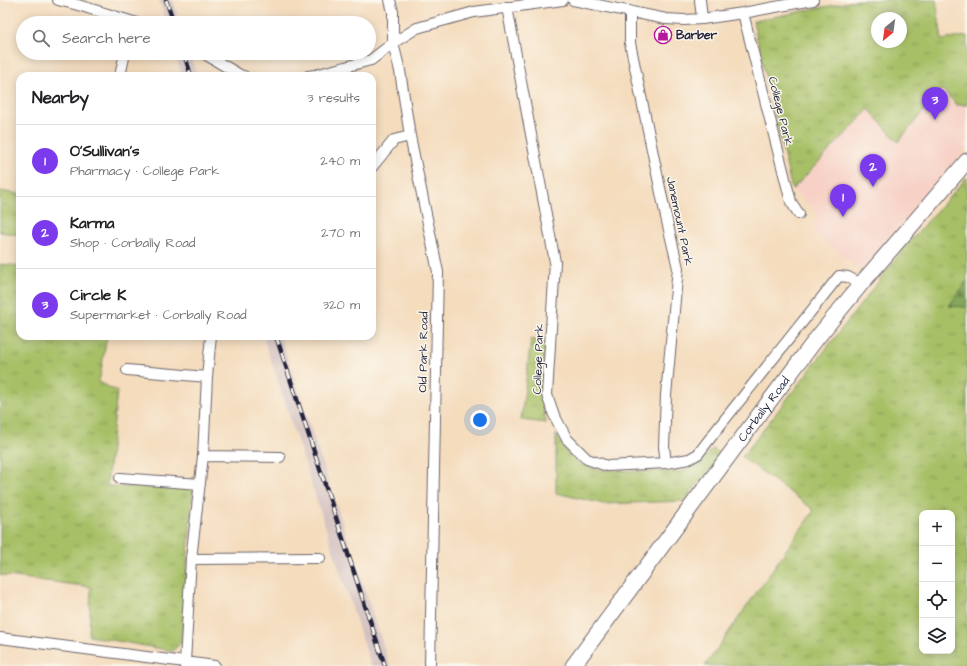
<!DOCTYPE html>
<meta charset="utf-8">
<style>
:root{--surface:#fff;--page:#f6f6f6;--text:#202124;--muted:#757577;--line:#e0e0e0;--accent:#7c3aed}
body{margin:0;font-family:"Architects Daughter",sans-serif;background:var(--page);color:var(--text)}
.controls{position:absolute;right:12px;bottom:12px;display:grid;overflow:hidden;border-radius:8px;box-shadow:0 2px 10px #0003}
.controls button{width:36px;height:36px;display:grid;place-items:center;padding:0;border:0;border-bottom:1px solid var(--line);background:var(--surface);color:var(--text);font:20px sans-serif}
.compass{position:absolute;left:871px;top:12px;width:36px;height:36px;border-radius:50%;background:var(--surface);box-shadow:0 2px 10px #0003;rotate:209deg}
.you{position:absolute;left:480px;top:420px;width:14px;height:14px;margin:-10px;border:3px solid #fff;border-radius:50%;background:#1a73e8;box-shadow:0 0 0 6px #1a73e833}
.badge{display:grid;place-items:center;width:26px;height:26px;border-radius:50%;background:var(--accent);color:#fff;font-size:13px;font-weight:700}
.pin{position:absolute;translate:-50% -33px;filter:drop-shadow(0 1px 2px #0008)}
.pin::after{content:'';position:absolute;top:21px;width:14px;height:12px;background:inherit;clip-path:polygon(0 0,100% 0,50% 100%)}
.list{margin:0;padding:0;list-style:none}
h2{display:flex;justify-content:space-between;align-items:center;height:52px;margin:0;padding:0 16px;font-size:17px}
h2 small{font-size:13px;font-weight:400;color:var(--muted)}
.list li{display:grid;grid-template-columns:26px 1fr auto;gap:12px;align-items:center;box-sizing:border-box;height:72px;padding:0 16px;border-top:1px solid var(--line)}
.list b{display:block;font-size:15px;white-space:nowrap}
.list p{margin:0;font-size:13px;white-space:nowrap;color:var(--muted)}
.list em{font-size:13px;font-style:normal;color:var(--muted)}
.icon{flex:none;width:22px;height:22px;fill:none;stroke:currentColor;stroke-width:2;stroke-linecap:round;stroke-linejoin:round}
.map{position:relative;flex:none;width:967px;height:666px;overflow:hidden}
.search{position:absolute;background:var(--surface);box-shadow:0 2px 10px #0003;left:16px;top:16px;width:360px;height:44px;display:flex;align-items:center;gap:10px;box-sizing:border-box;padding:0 14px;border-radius:22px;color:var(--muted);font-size:15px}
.panel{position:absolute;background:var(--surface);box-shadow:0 2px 10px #0003;left:16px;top:72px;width:360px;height:268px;border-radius:12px}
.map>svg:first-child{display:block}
</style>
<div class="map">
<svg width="967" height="666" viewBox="0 0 967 666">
<defs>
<pattern id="grass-tufts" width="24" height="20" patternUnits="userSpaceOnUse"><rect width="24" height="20" fill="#a7c066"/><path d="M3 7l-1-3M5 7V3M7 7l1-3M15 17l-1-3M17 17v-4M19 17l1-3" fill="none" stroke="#889c55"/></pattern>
<pattern id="forest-firs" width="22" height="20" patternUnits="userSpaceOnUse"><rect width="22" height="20" fill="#85a65b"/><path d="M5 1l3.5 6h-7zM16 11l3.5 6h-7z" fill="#6c874c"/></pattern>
</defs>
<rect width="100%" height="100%" fill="#fbf7ec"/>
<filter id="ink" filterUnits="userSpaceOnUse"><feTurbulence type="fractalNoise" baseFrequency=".025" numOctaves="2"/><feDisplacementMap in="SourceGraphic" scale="8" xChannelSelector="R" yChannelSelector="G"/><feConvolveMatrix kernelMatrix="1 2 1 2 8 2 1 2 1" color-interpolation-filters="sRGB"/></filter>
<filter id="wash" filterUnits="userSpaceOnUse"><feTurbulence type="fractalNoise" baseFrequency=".012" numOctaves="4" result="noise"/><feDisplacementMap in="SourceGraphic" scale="16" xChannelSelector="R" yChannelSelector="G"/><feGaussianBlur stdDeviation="0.9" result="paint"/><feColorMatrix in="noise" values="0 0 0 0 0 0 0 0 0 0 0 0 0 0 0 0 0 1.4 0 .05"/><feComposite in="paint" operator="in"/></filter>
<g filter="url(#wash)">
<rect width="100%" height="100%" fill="#f4dcbd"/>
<path fill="#f7d1c6" d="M942,89L957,105H967V148L940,181L861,271L814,232L817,215L811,206L792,190L869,109Z"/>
<path fill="#d2bfbf" d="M159,0H173L177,14L171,23H167Z
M175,53H189L197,76H182Z
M263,336H280L390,666H371Z"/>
<path fill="url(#grass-tufts)" stroke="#647150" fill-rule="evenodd" d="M859,0H936L942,40L967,36V105H957L942,89L898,142L869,109L792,190L753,21ZM877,18H901V42H877Z
M967,177V281L949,306L967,307V666H705L814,510L742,457L906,246ZM922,513H952V651H922Z
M0,191L20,194V235L0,232Z
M0,264L20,266V336H107L99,382L117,391L107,486L193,489L181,643L173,651L89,636L91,587L0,575Z
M531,339L545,343L541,393L546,423L521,420Z
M556,434L566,452L581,464L598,470L681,472L695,466L712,449L722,454L684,501L604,504L556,493Z"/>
<path fill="url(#forest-firs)" stroke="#54644b" d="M967,281V307L949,306Z"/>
</g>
<g filter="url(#ink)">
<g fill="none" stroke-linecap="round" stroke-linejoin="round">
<defs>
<path id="street" d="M58,0L78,5L137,23
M390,0L393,12V43L400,71L410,136L438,272L430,666
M573,0L666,19L684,20L702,19L743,13L813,0
M700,0L702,19
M507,7L555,262L547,395L554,415L567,439L587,459L607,466L666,463L689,459L698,454L718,428L839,276L848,277L861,284
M630,11V43L666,217L678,268L666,395L664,447L666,463
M743,13L791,202L799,214
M203,53L240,75L244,76
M120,76L125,53
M308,76L315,75L371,60L393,43L417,28L474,12L563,0
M372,167L394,140L410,136
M211,336L207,377L203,456L191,559L185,662L215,666
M127,370L207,377
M203,456L280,457
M120,478L200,484
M191,559L320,558
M0,638L185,662V666"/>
<g id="secondary">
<path id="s1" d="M573,666L759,415L817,338L861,284L967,161"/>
</g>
</defs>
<use href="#street" stroke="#6c6368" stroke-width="12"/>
<use href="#secondary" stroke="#6c6368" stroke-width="17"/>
<use href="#street" stroke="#fff" stroke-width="10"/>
<use href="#secondary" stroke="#fff" stroke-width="15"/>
<defs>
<path id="rail" d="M166,0L174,23
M184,53L191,76
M276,336L385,666"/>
</defs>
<use href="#rail" stroke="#22223b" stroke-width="4.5"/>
<use href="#rail" stroke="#fbf7ec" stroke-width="3" stroke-dasharray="9" stroke-linecap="butt"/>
</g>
</g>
<defs>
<symbol id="shop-ring" viewBox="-11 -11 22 22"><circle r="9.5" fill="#fbf7ec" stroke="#b5179e" stroke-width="1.5"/><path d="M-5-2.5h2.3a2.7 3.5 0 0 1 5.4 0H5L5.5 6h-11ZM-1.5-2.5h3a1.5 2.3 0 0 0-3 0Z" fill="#b5179e"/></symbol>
</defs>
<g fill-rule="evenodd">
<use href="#shop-ring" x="653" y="25" width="20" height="20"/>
</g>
<g text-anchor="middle" stroke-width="3" stroke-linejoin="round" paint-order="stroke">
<g font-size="12" font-weight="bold" fill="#22223b" stroke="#fbf7ec" text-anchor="start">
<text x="676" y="39">Barber</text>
</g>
<g font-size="12" fill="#22223b" stroke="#fbf7ec">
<text transform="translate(781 111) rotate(76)" y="4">College Park</text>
<text transform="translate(680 221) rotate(78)" y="4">Janemount Park</text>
<text transform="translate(423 352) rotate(-89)" y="4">Old Park Road</text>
<text transform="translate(538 359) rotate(-88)" y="4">College Park</text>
<text dy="4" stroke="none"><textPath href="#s1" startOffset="320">Corbally Road</textPath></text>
</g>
</g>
</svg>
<div class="controls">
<button>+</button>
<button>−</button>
<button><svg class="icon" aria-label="locate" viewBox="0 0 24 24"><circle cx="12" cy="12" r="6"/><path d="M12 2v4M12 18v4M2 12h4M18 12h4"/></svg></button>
<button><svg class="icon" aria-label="layers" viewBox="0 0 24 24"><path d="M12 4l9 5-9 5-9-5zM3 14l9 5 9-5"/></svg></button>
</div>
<svg class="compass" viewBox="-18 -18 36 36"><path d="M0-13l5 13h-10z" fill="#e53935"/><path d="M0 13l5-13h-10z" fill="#757577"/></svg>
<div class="you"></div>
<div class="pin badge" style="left:843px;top:217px">1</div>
<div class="pin badge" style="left:873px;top:187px">2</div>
<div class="pin badge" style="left:935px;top:120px">3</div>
<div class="search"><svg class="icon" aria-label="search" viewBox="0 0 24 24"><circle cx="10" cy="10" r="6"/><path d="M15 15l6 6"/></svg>Search here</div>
<section class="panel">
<h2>Nearby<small>3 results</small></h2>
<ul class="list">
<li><span class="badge">1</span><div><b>O'Sullivan's</b><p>Pharmacy · College Park</p></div><em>240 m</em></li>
<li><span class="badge">2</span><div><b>Karma</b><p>Shop · Corbally Road</p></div><em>270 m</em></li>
<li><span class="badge">3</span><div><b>Circle K</b><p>Supermarket · Corbally Road</p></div><em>320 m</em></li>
</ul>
</section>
</div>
